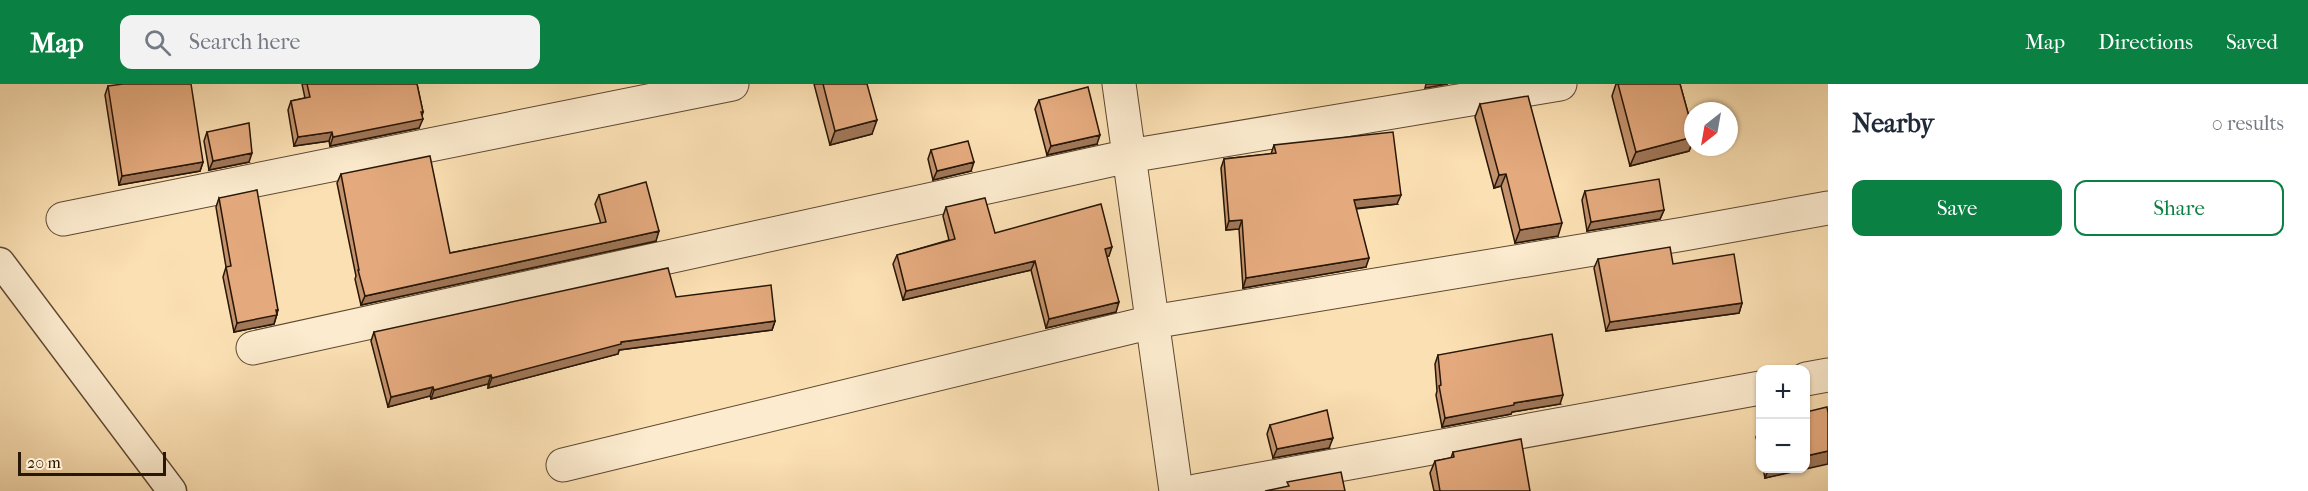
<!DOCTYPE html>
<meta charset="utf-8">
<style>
:root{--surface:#fff;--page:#f2f2f3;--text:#1f2937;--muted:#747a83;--line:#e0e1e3;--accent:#0b8043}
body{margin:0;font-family:"IM FELL French Canon",serif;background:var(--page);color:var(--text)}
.controls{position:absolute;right:18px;bottom:18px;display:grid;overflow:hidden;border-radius:12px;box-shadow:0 2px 4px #0004}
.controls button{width:54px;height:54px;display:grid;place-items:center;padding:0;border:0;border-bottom:2px solid var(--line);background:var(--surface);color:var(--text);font:30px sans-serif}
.compass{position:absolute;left:1684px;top:18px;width:54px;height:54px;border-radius:50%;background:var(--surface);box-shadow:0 2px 4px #0004;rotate:211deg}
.scale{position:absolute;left:18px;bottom:15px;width:148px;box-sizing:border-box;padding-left:6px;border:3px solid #281606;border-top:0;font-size:16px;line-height:21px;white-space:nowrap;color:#281606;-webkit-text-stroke:4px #fcebce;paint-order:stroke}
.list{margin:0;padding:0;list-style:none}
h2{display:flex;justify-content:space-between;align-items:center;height:78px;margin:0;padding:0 24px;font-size:26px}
h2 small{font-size:20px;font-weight:400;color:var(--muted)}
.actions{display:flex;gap:12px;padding:18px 24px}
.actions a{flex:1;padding:14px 0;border:2px solid var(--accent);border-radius:12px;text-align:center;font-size:21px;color:var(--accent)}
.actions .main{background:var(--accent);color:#fff}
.icon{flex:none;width:33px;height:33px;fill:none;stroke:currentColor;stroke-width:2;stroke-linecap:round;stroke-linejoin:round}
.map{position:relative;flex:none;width:1828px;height:407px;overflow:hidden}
header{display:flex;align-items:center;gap:36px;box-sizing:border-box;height:84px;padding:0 30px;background:var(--accent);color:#fff}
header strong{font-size:28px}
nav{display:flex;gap:33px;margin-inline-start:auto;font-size:21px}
.search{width:420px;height:54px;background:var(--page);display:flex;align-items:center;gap:15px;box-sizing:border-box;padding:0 21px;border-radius:12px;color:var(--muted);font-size:22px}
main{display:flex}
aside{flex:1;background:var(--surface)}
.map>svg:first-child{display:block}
</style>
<header>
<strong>Map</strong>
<div class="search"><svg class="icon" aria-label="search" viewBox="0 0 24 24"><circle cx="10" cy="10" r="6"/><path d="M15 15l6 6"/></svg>Search here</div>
<nav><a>Map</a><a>Directions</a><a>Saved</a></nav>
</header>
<main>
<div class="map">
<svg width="1828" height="407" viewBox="0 0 1828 407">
<rect width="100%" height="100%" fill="#fbe0b3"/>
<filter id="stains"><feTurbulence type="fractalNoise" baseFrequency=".00333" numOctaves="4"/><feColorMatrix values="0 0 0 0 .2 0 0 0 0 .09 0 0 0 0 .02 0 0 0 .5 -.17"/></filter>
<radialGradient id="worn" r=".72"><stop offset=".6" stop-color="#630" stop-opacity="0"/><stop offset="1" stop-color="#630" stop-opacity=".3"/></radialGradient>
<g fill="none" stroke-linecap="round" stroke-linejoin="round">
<defs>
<path id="service" d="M0,178L172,407"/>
<path id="minor" d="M1119,0L1176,407
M63,135L732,0
M253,264L1129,72L1560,0
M1806,295L1828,291
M563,381L1152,238L1684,150L1828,124
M1196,407L1760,304"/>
</defs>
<use href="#service" stroke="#5d4831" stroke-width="31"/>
<use href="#minor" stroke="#5d4831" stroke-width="35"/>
<use href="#service" stroke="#fcebce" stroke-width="28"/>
<use href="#minor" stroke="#fcebce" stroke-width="33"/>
</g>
<path fill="#c4926c" stroke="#281606" stroke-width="1.5" d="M302,0H417L423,28L419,44L330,62L329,57L294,62L288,26L291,17L305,14Z
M814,0H867L872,50L830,61Z
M1616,0H1680L1693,47V56L1689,67L1630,82L1612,12Z
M108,2L203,78L200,87L119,101L105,11Z
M1039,16L1097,60L1047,71L1035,25Z
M1480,20L1558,152L1515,159L1501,102L1494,104L1475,33Z
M207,48L249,78L209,86L204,57Z
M1274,61L1397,120L1356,125L1366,183L1243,204L1239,145L1226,146L1221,84L1224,75L1271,70Z
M931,66L971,87L933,96L928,75Z
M341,90L450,169L601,140L595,120L599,111L656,157L361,221L355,195L356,192L337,99Z
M1585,107L1664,126L1660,135L1587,147L1582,116Z
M219,114L277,230L274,240L234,248L223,193L226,183L216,123Z
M946,123L995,149L1109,172H1107L1116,228L1046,244L1031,186L903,216L893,180L897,171L949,156L943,132Z
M1598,175L1673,180L1742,219L1739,229L1606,247L1594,184Z
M676,213L775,237L772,246L619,266L618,270L488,304V300L431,315L430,312L388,323L371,257L374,248Z
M1438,271L1560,320L1512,328L1511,330L1442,343L1436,311L1437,307L1435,280Z
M1270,341L1329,364L1273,374L1267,350Z
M1761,341V372L1756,353Z
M1453,368L1530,407H1434L1430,389L1435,377L1451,374Z
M1763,384H1806L1765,394Z"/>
<path fill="#a07758" stroke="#281606" stroke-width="1.5" d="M1426,0H1448L1425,4Z
M423,28L420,35H423L419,44L330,62L333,53Z
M877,36L872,50L830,61L835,47Z
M332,48L329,57L294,62L298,53Z
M1100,51L1097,60L1047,71L1051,62Z
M1693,53V56L1689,67L1630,82L1636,68Z
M252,69L249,78L209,86L213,77Z
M203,78L200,87L119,101L122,92Z
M974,78L971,87L933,96L937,87Z
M1506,90L1501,102L1494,104L1499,91Z
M1401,111L1397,120L1350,125L1354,116Z
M1664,126L1660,135L1587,147L1591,138Z
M1242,136L1239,145L1226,146L1229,137Z
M1562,139L1558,152L1515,159L1520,146Z
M659,147L656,157L361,221L365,212Z
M1112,163L1109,172L1101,174L1105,165Z
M1369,174L1366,183L1243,204L1246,194Z
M1035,177L1031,186L903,216L906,207Z
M1119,218L1116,228L1046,244L1049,235Z
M1742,219L1739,229L1606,247L1610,238Z
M276,226H278L274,240L234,248L237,239Z
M775,237L772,246L619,266L618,270L488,304L492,294L621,258Z
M491,291L488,300L431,315L434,306Z
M433,303L430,312L388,323L391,313Z
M1563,311L1560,320L1512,328L1511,330L1442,343L1445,334L1514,319Z
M1333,354L1329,364L1273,374L1277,365Z
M1828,367V380L1765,394L1769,384H1806V372Z"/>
<path fill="#e4aa7e" stroke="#281606" stroke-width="1.5" d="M123,0H191L203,78L122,92L108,2Z
M307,0H417L423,28H421L423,35L333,53L332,48L298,53L291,17L310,13Z
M823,0H867L877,36L835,47Z
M1618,0H1680L1693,47V53L1636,68Z
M1088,3L1100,51L1051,62L1039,16Z
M1528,12L1562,139L1520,146L1506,90L1499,91L1480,20Z
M249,39L252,69L213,77L207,48Z
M1393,48L1401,111L1354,116L1369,174L1246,194L1242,136L1229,137L1224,75L1276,69L1274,61Z
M968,57L974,78L937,87L931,66Z
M430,72L450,169L606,138L599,111L646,98L659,147L365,212L358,186H359L341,90Z
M1659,95L1664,126L1591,138L1585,107Z
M257,106L278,226H276L277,231L237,239L226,183L231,182L219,114Z
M985,114L995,149L1101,120L1112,163L1105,165L1119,218L1049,235L1035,177L906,207L897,171L955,155L946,123Z
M1670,163L1673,180L1734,170L1742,219L1610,238L1598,175Z
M668,184L676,213L771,201L775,237L621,258V260L492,294L491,291L434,306L433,303L391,313L374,248Z
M1552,250L1563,311L1514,319V321L1445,334L1439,302L1441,301L1438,271Z
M1827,323L1828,329V367L1806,372V328Z
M1327,326L1333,354L1277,365L1270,341Z
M1521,355L1530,407H1440L1435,377L1454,373L1453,368Z
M1341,388L1345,407H1265L1289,402L1287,398Z"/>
<rect width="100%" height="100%" filter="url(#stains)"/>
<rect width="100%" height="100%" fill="url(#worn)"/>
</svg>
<div class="controls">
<button>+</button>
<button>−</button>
</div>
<svg class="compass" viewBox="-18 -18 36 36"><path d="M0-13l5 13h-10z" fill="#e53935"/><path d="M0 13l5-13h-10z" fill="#747a83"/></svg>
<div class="scale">20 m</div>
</div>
<aside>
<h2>Nearby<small>0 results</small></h2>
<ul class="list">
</ul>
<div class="actions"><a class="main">Save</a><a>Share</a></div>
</aside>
</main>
